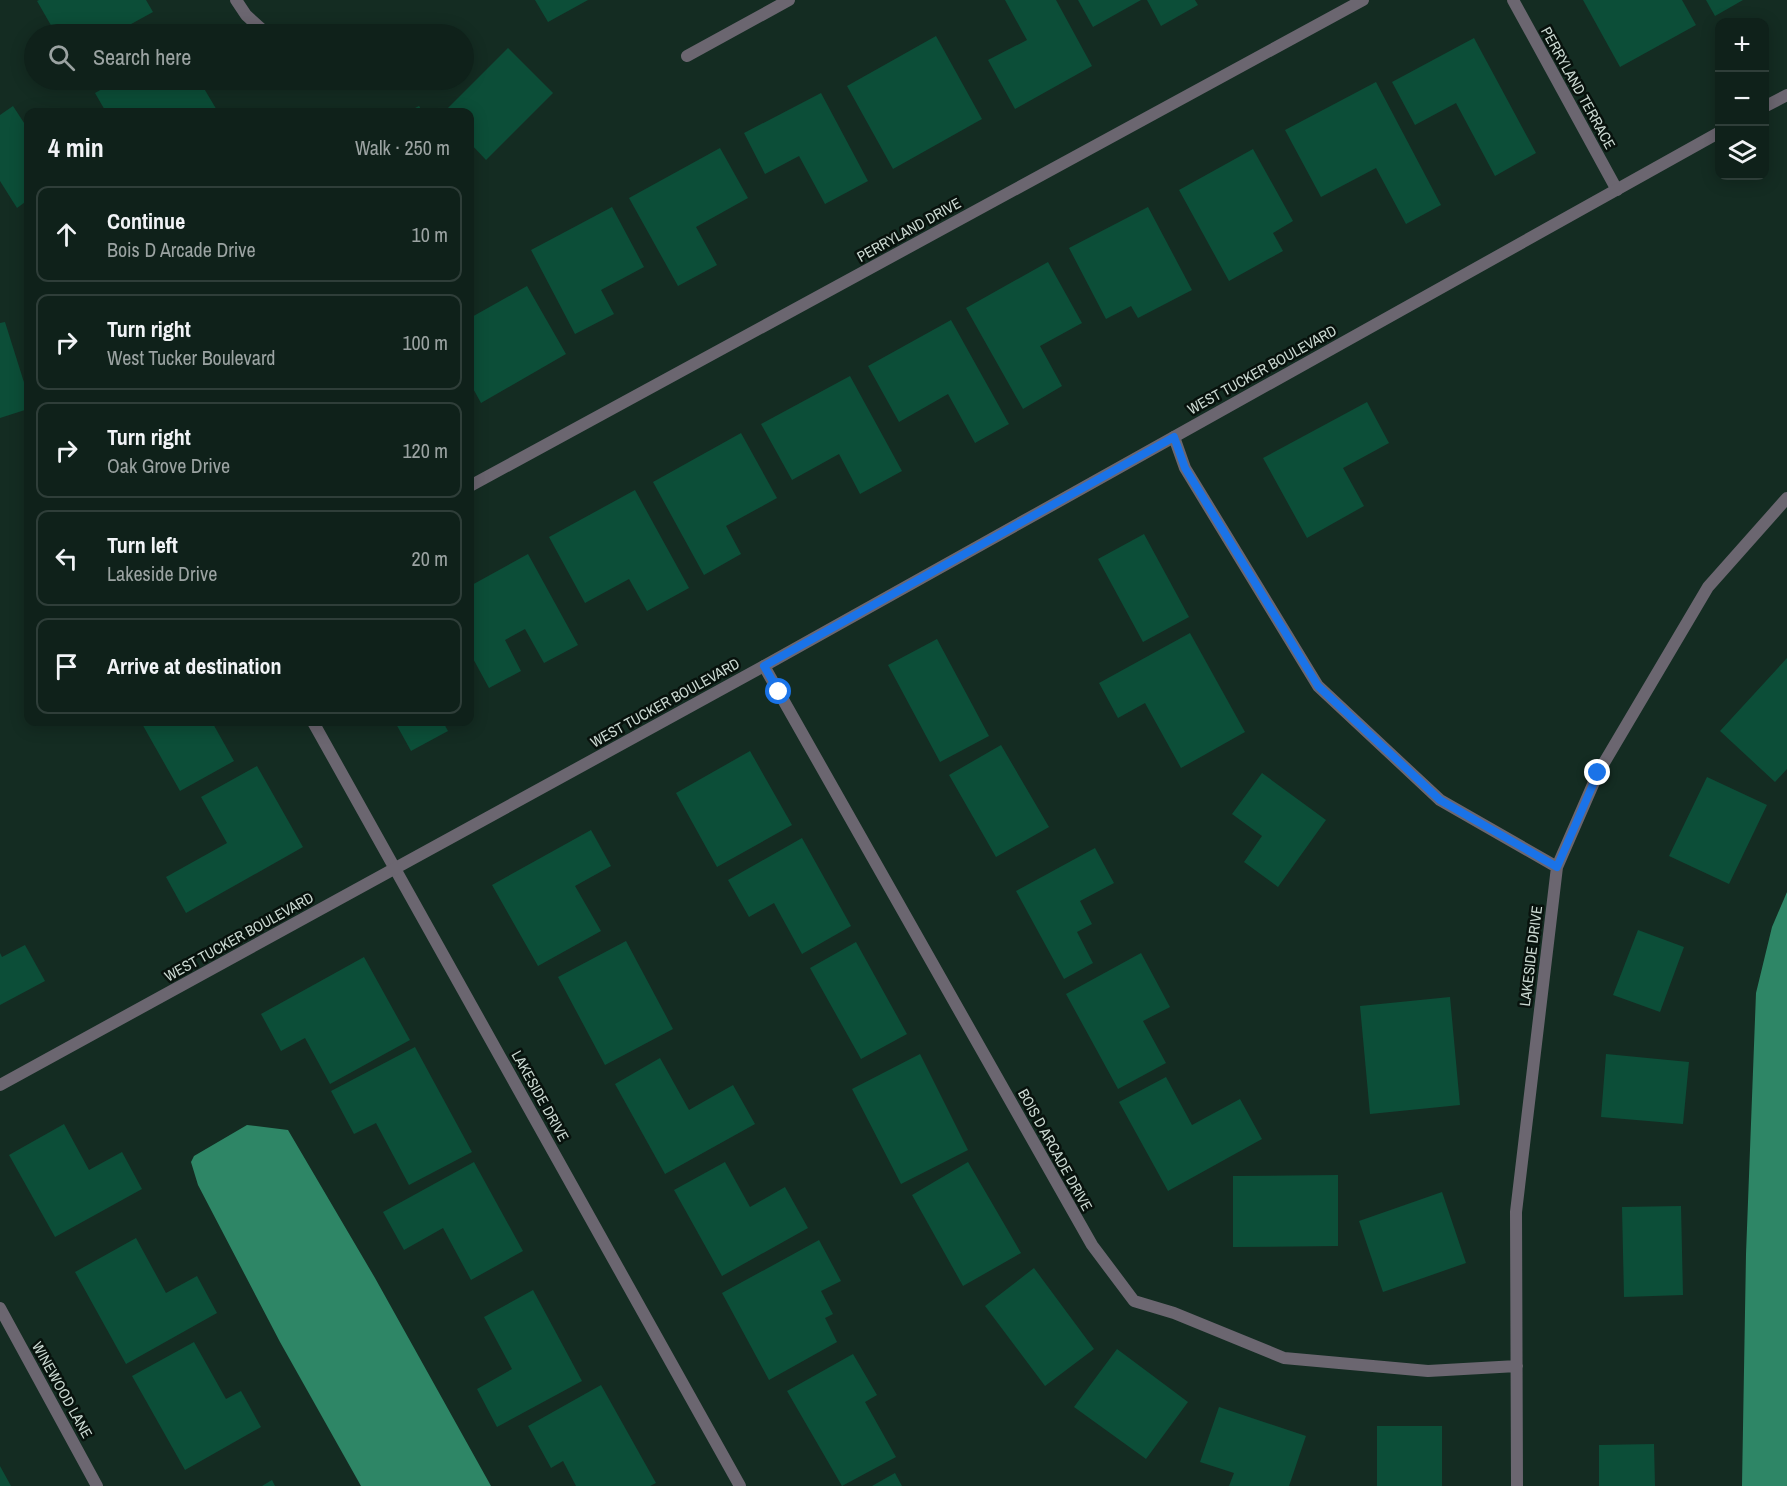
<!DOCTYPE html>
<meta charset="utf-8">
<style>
:root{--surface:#0f211a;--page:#182923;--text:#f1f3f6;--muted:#9ba3a2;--line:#2f3e39}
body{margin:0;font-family:"Archivo Narrow",sans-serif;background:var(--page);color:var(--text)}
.controls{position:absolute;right:18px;top:18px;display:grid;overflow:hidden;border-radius:12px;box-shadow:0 3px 15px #0003}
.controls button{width:54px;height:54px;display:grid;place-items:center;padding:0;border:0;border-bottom:2px solid var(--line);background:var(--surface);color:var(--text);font:30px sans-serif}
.stop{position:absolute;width:18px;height:18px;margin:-14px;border:4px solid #1a73e8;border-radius:50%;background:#fff}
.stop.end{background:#1a73e8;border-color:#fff;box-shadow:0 2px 6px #0008}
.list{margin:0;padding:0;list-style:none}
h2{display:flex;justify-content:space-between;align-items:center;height:78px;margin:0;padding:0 24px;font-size:26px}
h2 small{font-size:20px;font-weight:400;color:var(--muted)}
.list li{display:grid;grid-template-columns:39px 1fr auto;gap:18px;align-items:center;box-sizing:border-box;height:96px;margin:0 12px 12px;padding:0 12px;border:2px solid var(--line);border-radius:12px}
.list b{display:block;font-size:22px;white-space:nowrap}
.list p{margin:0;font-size:20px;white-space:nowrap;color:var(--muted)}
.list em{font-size:20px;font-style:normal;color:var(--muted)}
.icon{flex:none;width:33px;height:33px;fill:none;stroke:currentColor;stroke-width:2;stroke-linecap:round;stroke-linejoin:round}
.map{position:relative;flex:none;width:1787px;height:1486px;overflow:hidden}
.search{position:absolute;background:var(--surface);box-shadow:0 3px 15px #0003;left:24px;top:24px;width:450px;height:66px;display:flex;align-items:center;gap:15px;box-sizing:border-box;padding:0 21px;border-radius:33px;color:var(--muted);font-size:22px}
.panel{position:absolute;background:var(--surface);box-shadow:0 3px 15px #0003;left:24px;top:108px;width:450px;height:618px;border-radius:12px}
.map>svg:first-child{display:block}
</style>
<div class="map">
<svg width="1787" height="1486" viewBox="0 0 1787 1486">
<rect width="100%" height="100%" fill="#142c22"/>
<path fill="#2e8666" d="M1787,892V1486H1742L1746,1254L1756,993L1772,927Z
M247,1125L288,1130L375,1278L491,1486H361L280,1342L198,1185L191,1162L194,1156Z"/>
<path fill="#0c4e38" d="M39,0H146L153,12L113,34H56L37,1Z
M535,0H588L548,22Z
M1005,0H1056L1092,66L1015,109L988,60L1027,40Z
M1078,0H1141L1093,27Z
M1147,0H1195L1198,5L1161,26Z
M1583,0H1682L1696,25L1620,67Z
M1706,0H1743L1715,16Z
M936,36L982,119L893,169L847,86Z
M1474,38L1536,153L1495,176L1456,103L1415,125L1392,82Z
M508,48L553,93L486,160L470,143V112H444Z
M118,80H199L218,112H106L95,93Z
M1376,82L1441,205L1406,224L1376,168L1321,197L1285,130Z
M821,93L868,181L825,204L799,156L765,174L744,133Z
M13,106L28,129V200L17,208L0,181V115Z
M419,106L423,112H407Z
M720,148L748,198L696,227L717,265L678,286L629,198Z
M1253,149L1293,221L1273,233L1283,251L1229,281L1179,190Z
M612,207L644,267L601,290L614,314L575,334L531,250Z
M1148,207L1192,290L1138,318L1131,306L1106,319L1069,248Z
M1048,262L1082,323L1040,346L1062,386L1023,409L966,308Z
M527,286L566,354L481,403L470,383V318Z
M951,320L1009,424L975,443L948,394L899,422L868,366Z
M5,322L28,395V409L0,418V323Z
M850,376L902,471L860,494L839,454L792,480L761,424Z
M1367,402L1389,443L1343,468L1364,506L1307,538L1263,458Z
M741,433L777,498L726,526L741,554L704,575L653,482Z
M635,490L689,588L647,611L629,579L585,603L549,537Z
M1144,534L1189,617L1143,642L1098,559Z
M528,554L578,645L544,663L525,629L505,640L521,671L489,688L470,653V586Z
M1190,633L1245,732L1181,768L1145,703L1118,718L1099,683Z
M937,639L989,736L940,762L888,665Z
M1787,658V769L1775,782L1720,731Z
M141,722H212L234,761L180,791Z
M395,722H443L448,731L411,751Z
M1001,745L1049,827L996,857L949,775Z
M750,751L792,825L717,867L676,793Z
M257,766L303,847L186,913L166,877L227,843L201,797Z
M1262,773L1326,820L1278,887L1244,862L1262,836L1232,814Z
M1707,777L1767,805L1729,884L1669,856Z
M591,830L611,866L575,886L601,931L538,966L492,885Z
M802,838L851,926L802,954L774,903L749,917L728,880Z
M1095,848L1114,883L1080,901L1092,924L1077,932L1093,963L1064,979L1016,891Z
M1638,930L1684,947L1660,1012L1613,995Z
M626,941L673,1029L605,1065L558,977Z
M856,942L907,1034L861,1059L810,968Z
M25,945L45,981L0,1005V953L2,957Z
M1141,953L1170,1007L1143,1021L1166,1063L1118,1089L1066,994Z
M364,957L410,1040L330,1084L305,1038L281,1051L261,1014Z
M1450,997L1460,1105L1370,1114L1360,1006Z
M415,1047L472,1152L409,1185L376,1123L354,1134L331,1091Z
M920,1054L968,1150L901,1184L852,1089Z
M1606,1054L1689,1062L1683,1124L1601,1117Z
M660,1058L689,1110L733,1085L755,1124L665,1174L615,1084Z
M1166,1077L1192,1125L1240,1099L1262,1139L1168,1191L1119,1102Z
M64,1124L89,1170L122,1152L142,1189L55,1237L9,1155Z
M474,1162L523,1251L471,1280L443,1228L404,1250L383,1212Z
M725,1162L750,1207L785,1187L808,1228L722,1276L674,1190Z
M968,1162L1021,1253L963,1286L912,1195Z
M1338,1175V1246L1233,1247V1176Z
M1442,1192L1466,1263L1383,1292L1359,1221Z
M1681,1206L1683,1295L1624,1297L1622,1207Z
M136,1238L166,1293L197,1276L217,1313L126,1364L75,1272Z
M819,1240L841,1281L821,1291L833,1314L825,1318L837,1342L769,1380L722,1293Z
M1034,1268L1094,1349L1045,1386L985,1306Z
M533,1290L582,1381L497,1427L477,1389L512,1369L484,1317Z
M194,1342L226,1399L241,1391L261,1427L185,1470L132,1376Z
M1117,1349L1188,1402L1146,1459L1074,1407Z
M853,1354L877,1395L865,1402L896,1457L842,1486L787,1391Z
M601,1385L656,1483L650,1486H576L563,1461L551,1468L528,1426Z
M1219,1407L1306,1436L1289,1486H1229L1234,1473L1200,1462Z
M1377,1426H1442V1486H1377Z
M1654,1444L1655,1486H1599V1445Z
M0,1466L11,1486H0Z
M895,1473L902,1486H872Z
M272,1480L275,1486H262Z"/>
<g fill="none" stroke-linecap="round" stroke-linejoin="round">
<path stroke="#6b6670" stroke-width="12" d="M236,0L246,15L267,34
M1513,0L1617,190
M342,34L344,33
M687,56L789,0
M1174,437L1185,468L1318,686L1440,800L1557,867
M470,486L1363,0
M764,666L1092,1245L1134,1301L1174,1313L1284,1358L1428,1371L1517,1366
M313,722L740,1486
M0,1308L97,1486
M1517,1486L1516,1212L1557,867L1598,773L1708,587L1787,498"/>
<path stroke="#6b6670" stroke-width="12" d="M1764,107L1787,95
M0,1085L764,666L1720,132"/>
</g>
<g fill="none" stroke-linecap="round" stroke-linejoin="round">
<path stroke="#1a73e8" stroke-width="8" d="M779,692L764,666L1174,437L1185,468L1318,686L1440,800L1557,867L1598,773"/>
</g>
<g text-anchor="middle" stroke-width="5" stroke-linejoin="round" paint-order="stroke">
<g font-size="15" fill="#cad8d1" stroke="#08120d">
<text transform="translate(1578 88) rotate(61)" y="5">PERRYLAND TERRACE</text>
<text transform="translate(909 230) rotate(-29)" y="5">PERRYLAND DRIVE</text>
<text transform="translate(1262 370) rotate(-29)" y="5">WEST TUCKER BOULEVARD</text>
<text transform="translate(665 703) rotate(-29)" y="5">WEST TUCKER BOULEVARD</text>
<text transform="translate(239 937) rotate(-29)" y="5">WEST TUCKER BOULEVARD</text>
<text transform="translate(1531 956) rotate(-83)" y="5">LAKESIDE DRIVE</text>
<text transform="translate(540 1096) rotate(61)" y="5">LAKESIDE DRIVE</text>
<text transform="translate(1055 1150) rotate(61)" y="5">BOIS D ARCADE DRIVE</text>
<text transform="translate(62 1390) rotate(61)" y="5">WINEWOOD LANE</text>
</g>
</g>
</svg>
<div class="controls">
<button>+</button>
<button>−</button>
<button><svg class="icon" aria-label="layers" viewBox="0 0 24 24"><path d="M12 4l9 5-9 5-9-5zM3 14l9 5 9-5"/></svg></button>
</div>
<div class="stop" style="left:779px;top:692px"></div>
<div class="stop end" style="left:1598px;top:773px"></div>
<div class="search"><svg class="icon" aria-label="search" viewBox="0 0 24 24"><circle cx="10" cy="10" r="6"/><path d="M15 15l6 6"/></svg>Search here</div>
<section class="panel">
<h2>4 min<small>Walk · 250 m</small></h2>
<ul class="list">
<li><svg class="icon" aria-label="ahead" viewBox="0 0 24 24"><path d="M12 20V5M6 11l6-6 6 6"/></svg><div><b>Continue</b><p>Bois D Arcade Drive</p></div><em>10 m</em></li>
<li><svg class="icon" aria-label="right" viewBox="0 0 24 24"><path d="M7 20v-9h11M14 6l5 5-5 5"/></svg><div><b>Turn right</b><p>West Tucker Boulevard</p></div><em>100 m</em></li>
<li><svg class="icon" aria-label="right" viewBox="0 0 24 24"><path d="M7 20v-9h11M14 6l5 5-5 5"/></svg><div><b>Turn right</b><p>Oak Grove Drive</p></div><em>120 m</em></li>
<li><svg class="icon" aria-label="left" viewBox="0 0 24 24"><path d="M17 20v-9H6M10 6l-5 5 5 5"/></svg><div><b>Turn left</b><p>Lakeside Drive</p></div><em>20 m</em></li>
<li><svg class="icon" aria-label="arrive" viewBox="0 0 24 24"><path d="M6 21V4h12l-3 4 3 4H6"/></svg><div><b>Arrive at destination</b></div></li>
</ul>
</section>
</div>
